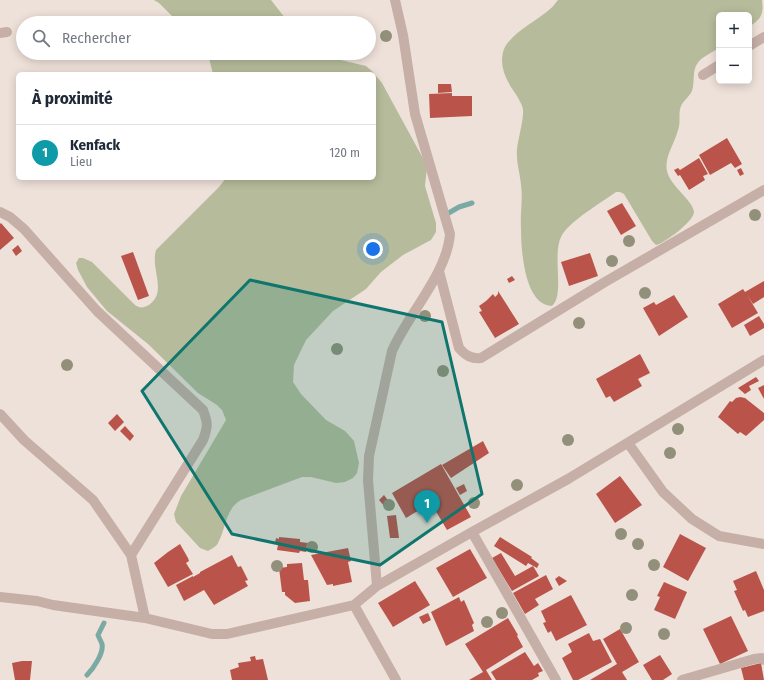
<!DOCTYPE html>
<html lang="fr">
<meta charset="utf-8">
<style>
:root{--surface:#fff;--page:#f6f6f7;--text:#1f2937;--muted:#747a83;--line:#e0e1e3;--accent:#111827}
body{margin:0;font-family:"Fira Sans Condensed",sans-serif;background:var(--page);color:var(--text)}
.controls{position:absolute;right:12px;top:12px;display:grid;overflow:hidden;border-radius:6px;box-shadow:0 2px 10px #0003}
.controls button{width:36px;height:36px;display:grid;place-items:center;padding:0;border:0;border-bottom:1px solid var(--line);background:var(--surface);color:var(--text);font:20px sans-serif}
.you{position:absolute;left:373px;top:249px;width:14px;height:14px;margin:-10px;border:3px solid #fff;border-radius:50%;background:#1a73e8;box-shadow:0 0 0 6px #1a73e833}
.badge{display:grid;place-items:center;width:26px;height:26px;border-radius:50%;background:var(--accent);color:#fff;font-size:13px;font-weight:700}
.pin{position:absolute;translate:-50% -33px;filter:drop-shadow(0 1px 2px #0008)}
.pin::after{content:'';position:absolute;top:21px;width:14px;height:12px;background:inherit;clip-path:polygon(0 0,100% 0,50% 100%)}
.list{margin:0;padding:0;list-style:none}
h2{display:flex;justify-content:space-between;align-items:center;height:52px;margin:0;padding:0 16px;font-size:17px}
h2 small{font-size:13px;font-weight:400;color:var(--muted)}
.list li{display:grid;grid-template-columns:26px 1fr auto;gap:12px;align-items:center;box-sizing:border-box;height:56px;padding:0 16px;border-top:1px solid var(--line)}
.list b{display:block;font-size:15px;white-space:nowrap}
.list p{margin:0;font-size:13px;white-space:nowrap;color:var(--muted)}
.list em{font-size:13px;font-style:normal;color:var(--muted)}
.icon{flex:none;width:22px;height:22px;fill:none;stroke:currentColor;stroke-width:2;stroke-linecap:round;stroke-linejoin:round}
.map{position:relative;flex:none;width:764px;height:680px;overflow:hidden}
.search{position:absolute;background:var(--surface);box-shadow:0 2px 10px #0003;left:16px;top:16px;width:360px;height:44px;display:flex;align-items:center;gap:10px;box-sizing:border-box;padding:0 14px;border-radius:22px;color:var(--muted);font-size:15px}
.panel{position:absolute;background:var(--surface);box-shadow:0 2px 10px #0003;left:16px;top:72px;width:360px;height:108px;border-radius:6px}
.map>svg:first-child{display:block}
</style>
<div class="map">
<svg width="764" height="680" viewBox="0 0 764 680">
<rect width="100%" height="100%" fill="#eee1d9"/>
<path fill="#b6bc9b" d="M154,0H271L289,23H179L159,3Z
M558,0H762C764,15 761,19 749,27V15H719V48C713,52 701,57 697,64C692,72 695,82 692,91C690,96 684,100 681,106C678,113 681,123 678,130C675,143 664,157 667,171C670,186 693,200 694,212C694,221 665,243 656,245L652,241L624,194L620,192H616C602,202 567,223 561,237C552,255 565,295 552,306C524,305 521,249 521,228C520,214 523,199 521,185C520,173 516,162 517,149C518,140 524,118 523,110C523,106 519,100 517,96C508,83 499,69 503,52C508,34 537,21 550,9C553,7 555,3 558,0Z
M205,53H322L332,58L366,66L372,71L382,83L425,162L427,167L425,186L436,223V232L431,240L403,255L381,272L366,289L333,311L306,340L294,365L293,382L301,394L326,420L345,431L354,441L359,463L357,473L353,478L345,482L336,483L311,477H302L241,500C225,509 226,529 218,543C216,547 211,549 208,551L200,548L176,522L174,514L181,496L226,420L222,410L217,405L198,393L148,344L107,311L87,287L78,270L76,263L79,258H83L92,262L135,305C139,308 143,308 147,306C169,293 150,270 156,250L219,187L226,178H374V74H213L209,58Z"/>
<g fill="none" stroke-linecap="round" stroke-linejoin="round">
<path stroke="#7ba9a3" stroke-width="5" d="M447,214L459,207L472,203
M87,675C93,669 104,653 102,644C101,641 99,638 98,635L104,623"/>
</g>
<path fill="#ba544b" d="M438,84H451L452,92L438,93Z
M452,93V96H472V116L430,118L429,94Z
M727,138L742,164L735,168L731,163L710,175L699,155Z
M699,158L708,174L703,176L705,180L689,190L680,175L678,176L674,170L678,168L680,170Z
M741,168L744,174L740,176L737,170Z
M622,203L636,226L621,235L607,211Z
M1,223L14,238L0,250V224Z
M18,245L22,251L16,256L12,250Z
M133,252L149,296L138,300L121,256Z
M590,253L598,276L569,286L561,262Z
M512,276L515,280L509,283L507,279Z
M764,281V297L753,304L747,295L758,313L732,328L718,304L743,289L745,292Z
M498,291L519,324L495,338L479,312L482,311L479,306L486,301L493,294L495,297L498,294Z
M674,295L688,317L659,336L643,308L654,302L656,305Z
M759,316L764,324V328L750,336L744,325Z
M640,354L650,373L638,379L642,386L614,402L610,396L606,398L596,379Z
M756,377L759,381L749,386L751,390L745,394L738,388Z
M764,385V399L758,388Z
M740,397L745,398L764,413V420L746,436L740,432L738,434L718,417L730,401L732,402L736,398Z
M117,414L124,422L115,431L108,423Z
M125,426L134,436L130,441L120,431Z
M483,441L489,453L451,478L442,465Z
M441,464L471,517L447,530L431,503L406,518L392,493Z
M620,476L642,505L615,523L596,494Z
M464,484L467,491L460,495L456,488Z
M384,495L390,503L385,507L379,500Z
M396,515L399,538H390L387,516Z
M680,534L706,548L688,581L663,567Z
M279,537L300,539V542L308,543L306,552L300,551L299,553L277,550L278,545L275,543L276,538L279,539Z
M500,537L532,557L531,558L539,564L537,568L528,563L526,566L494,546Z
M180,544L188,558L189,561L186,563L193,574L168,587L154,563L168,552Z
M348,548L351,561L348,562L352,582L333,586V584L327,585L311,555Z
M470,549L487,578L453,597L436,568Z
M501,553L515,576L533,566L539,576L512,591L492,558Z
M232,555L238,567L241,566L248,580L245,581L248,586L214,605L204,590L184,601L176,585L193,576V577L200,573V572Z
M302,563L304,580H308L310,601L295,603L285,595V592H282L279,568L287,567V564Z
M756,571L764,590V611L748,617L745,610L743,611L734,591L737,590L733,581Z
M546,575L553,589L535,599L539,605L525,614L513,593Z
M559,576L567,581L559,586L555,579Z
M415,581L430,605L393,627L378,603Z
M664,582L687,592L675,619L654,610L660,597L657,596Z
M571,595L587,625L556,641L551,631L548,633L543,623L546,622L541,611Z
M459,597L461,602L464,600L474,623L472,625L474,631L446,646L431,612Z
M428,613L431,620L423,624L419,617Z
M731,616L748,651L720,664L703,629Z
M508,618L518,635L517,636L523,647L486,670L492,680H469L483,672L465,644Z
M620,629L639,662L622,672L627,680H590L617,664L603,639Z
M589,633L593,641L600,639L612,662L578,680H573L562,658L572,652L568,644Z
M525,652L534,666L538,663L543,671L538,673L539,676L532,680H496L491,672Z
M660,655L672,674L663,680H652L643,665Z
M255,656L256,660L263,659L268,680H232L230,670L239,667L238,663L251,661L250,657Z
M22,661H32L30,680H15L12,663Z
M761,663L764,680H744L741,668Z"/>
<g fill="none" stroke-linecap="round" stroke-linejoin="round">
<path stroke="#c5afa7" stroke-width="10" d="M0,33L7,32
M749,46L764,37
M703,75L719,65
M0,212L10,217L24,229L97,311L203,410C208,423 208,427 203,440L131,555
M439,271L459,348C466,356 472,359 481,358L605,282L764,190
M0,414L24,440L93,500L131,555L145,618
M628,443L663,492L692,519L719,536L764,544
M472,532L556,680
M377,586L368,480L369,456L392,351C408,314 447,274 450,234L415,114L403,35L395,0
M0,597L37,601L53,605L145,618L212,634H227L354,605L377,586L472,532L568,479L764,360
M354,605L396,680
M682,680L754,659L762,658L764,660"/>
</g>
<g fill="#92907a">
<circle cx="386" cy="36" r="6"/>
<circle cx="755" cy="215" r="6"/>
<circle cx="629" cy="241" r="6"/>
<circle cx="612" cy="261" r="6"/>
<circle cx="645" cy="293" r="6"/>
<circle cx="425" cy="316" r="6"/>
<circle cx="579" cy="323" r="6"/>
<circle cx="337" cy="349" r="6"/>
<circle cx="67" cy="365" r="6"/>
<circle cx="443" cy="371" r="6"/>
<circle cx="678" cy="429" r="6"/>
<circle cx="568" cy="440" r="6"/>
<circle cx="670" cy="453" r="6"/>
<circle cx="517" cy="485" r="6"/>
<circle cx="474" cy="503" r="6"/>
<circle cx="389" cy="505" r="6"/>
<circle cx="621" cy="534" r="6"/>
<circle cx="638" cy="544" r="6"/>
<circle cx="312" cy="547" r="6"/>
<circle cx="654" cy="565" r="6"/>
<circle cx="277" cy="566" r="6"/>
<circle cx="632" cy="595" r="6"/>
<circle cx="502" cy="613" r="6"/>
<circle cx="487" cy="622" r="6"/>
<circle cx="626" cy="628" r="6"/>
<circle cx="664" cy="634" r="6"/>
</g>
<path fill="#0f766e" fill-opacity="0.2" stroke="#0f766e" stroke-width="3" stroke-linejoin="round" d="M250,280L442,322L482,494L380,565L232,534L142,391Z"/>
</svg>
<div class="controls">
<button>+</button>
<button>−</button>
</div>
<div class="you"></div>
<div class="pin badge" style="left:427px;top:523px;background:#0f9aa8">1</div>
<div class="search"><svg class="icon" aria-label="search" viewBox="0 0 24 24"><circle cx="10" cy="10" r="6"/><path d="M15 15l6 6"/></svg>Rechercher</div>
<section class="panel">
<h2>À proximité<small></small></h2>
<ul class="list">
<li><span class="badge" style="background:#0f9aa8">1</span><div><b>Kenfack</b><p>Lieu</p></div><em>120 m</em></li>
</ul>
</section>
</div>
